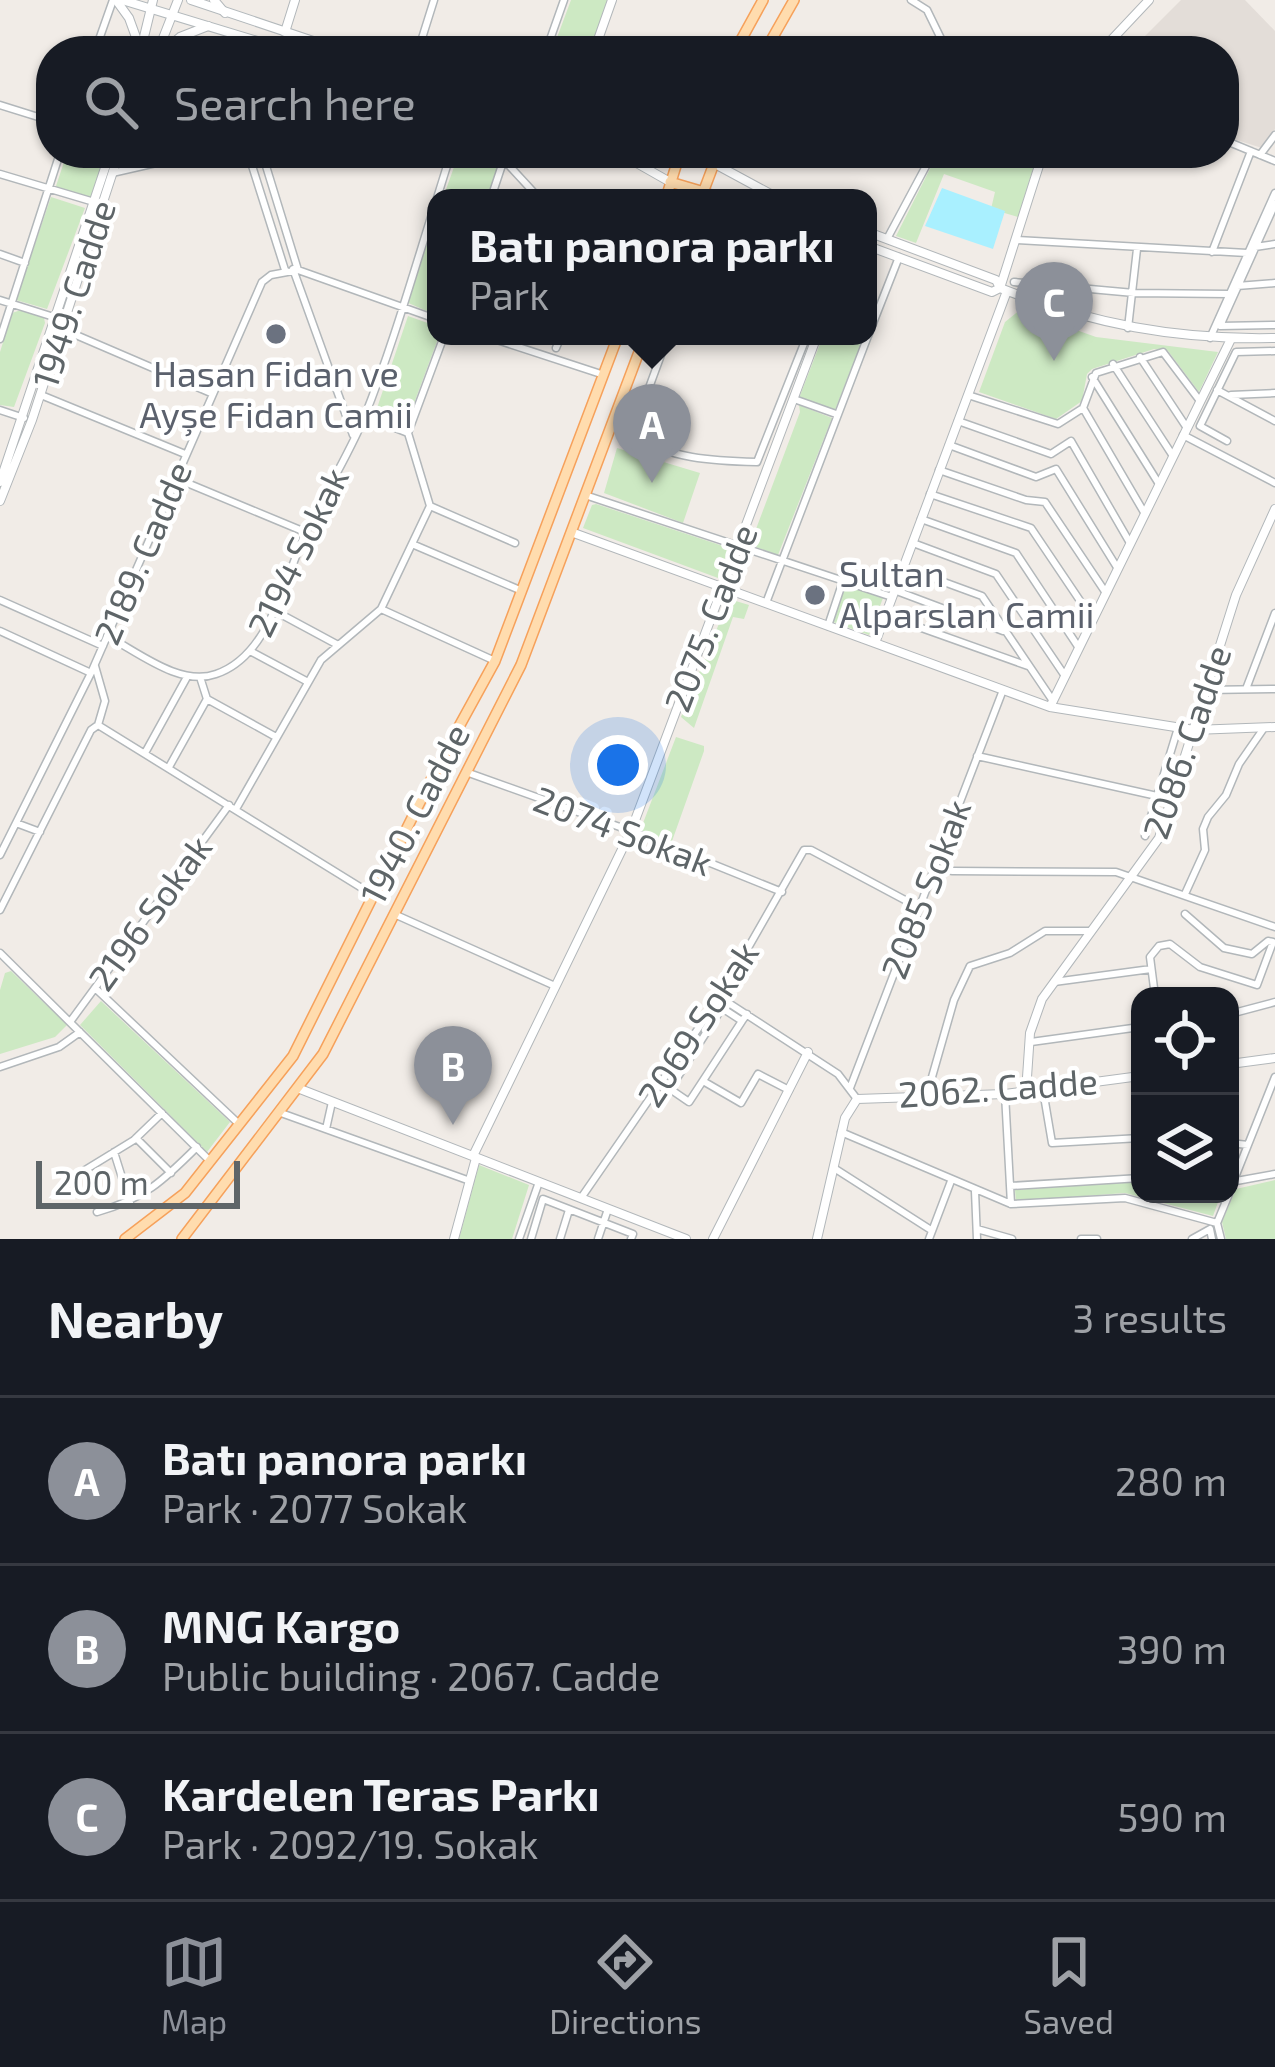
<!DOCTYPE html>
<meta charset="utf-8">
<style>
:root{--surface:#171b24;--page:#20242c;--text:#f1f3f6;--muted:#9ea1a6;--line:#363941;--accent:#8c9099}
body{margin:0;font-family:"Exo 2",sans-serif;background:var(--page);color:var(--text)}
.controls{position:absolute;right:36px;bottom:36px;display:grid;overflow:hidden;border-radius:24px;box-shadow:0 3px 9px #0004}
.controls button{width:108px;height:108px;display:grid;place-items:center;padding:0;border:0;border-bottom:3px solid var(--line);background:var(--surface);color:var(--text);font:60px sans-serif}
.scale{position:absolute;left:36px;bottom:30px;width:204px;box-sizing:border-box;padding-left:12px;border:6px solid #5e6568;border-top:0;font-size:33px;line-height:42px;white-space:nowrap;color:#5e6568;-webkit-text-stroke:9px #fff;paint-order:stroke}
.you{position:absolute;left:618px;top:765px;width:42px;height:42px;margin:-30px;border:9px solid #fff;border-radius:50%;background:#1a73e8;box-shadow:0 0 0 18px #1a73e833}
.badge{display:grid;place-items:center;width:78px;height:78px;border-radius:50%;background:var(--accent);color:#fff;font-size:39px;font-weight:700}
.pin{position:absolute;translate:-50% -99px;filter:drop-shadow(0 3px 6px #0008)}
.pin::after{content:'';position:absolute;top:63px;width:42px;height:36px;background:inherit;clip-path:polygon(0 0,100% 0,50% 100%)}
.popup{position:absolute;left:427px;top:189px;width:450px;height:156px;box-sizing:border-box;display:grid;place-content:center;border-radius:24px;background:var(--surface);filter:drop-shadow(0 3px 9px #0005);font-size:39px;white-space:nowrap;color:var(--muted)}
.popup b{font-size:45px;color:var(--text)}
.popup::after{content:'';position:absolute;left:50%;top:100%;margin-left:-24px;border:24px solid transparent;border-top-color:var(--surface)}
.list{margin:0;padding:0;list-style:none}
h2{display:flex;justify-content:space-between;align-items:center;height:156px;margin:0;padding:0 48px;font-size:51px}
h2 small{font-size:39px;font-weight:400;color:var(--muted)}
.list li{display:grid;grid-template-columns:78px 1fr auto;gap:36px;align-items:center;box-sizing:border-box;height:168px;padding:0 48px;border-top:3px solid var(--line)}
.list b{display:block;font-size:45px;white-space:nowrap}
.list p{margin:0;font-size:39px;white-space:nowrap;color:var(--muted)}
.list em{font-size:39px;font-style:normal;color:var(--muted)}
.icon{flex:none;width:66px;height:66px;fill:none;stroke:currentColor;stroke-width:2;stroke-linecap:round;stroke-linejoin:round}
.map{position:relative;flex:none;width:1275px;height:1239px;overflow:hidden}
.search{position:absolute;background:var(--surface);box-shadow:0 3px 9px #0004;left:36px;right:36px;top:36px;height:132px;display:flex;align-items:center;gap:30px;box-sizing:border-box;padding:0 42px;border-radius:48px;color:var(--muted);font-size:45px}
.sheet{height:660px;background:var(--surface)}
nav{display:flex;justify-content:space-around;align-items:center;box-sizing:border-box;height:168px;border-top:3px solid var(--line);background:var(--surface);font-size:33px;color:var(--muted)}
nav a{display:grid;justify-items:center;gap:6px}
nav .on{color:var(--accent)}
.map>svg:first-child{display:block}
</style>
<div class="map">
<svg width="1275" height="1239" viewBox="0 0 1275 1239">
<rect width="100%" height="100%" fill="#f1ece7"/>
<path fill="#e3ddd8" d="M1181,0H1245L1275,31V129L1262,148L1224,136V51H1130Z"/>
<path fill="#cde9c3" d="M571,0H607L590,51H552Z
M67,153H105L90,200L60,191L56,186Z
M459,153H502L487,198H443Z
M938,153H1038L1018,217L991,209L995,192L944,174L916,243L896,236Z
M51,197L85,208L47,309L16,300Z
M436,217V315L406,302Z
M21,310L44,318L45,323L14,407L0,405V352L12,313Z
M1020,310L1096,337L1218,352L1199,392L1168,351L1154,349L1092,369L1087,374L1082,401L1056,419L979,392L1005,322Z
M408,316L436,326L439,336L406,425L400,428L376,411Z
M823,336H864L835,410L799,398Z
M799,405L832,418L778,555L750,545L800,412Z
M617,448L700,473L683,523L604,493Z
M596,504L729,548L718,578L583,528L592,505Z
M846,585L883,598L869,635L833,622Z
M729,599L749,605L744,619L733,617L694,728L681,717Z
M676,737L704,746V751L671,844L640,831Z
M11,971L67,1025L55,1037L0,1054V990L5,973Z
M101,1001L230,1122L207,1152L80,1025Z
M479,1165L529,1185L512,1239H459Z
M1275,1180V1239H1226L1222,1222L1236,1189Z
M1134,1181H1140V1194H1221L1213,1216L1125,1193L1016,1201L1015,1190Z"/>
<path fill="#a9f0ff" d="M942,188L1005,211L993,249L925,226Z"/>
<g fill="none" stroke-linecap="round" stroke-linejoin="round">
<defs>
<path id="minor" d="M911,0L927,10L947,51
M95,51L113,0
M418,51L434,0
M546,51L564,0
M0,105L51,121
M1224,140L1275,161
M248,153L285,270
M262,153L298,270
M1260,155L1275,135
M504,160L539,198
M112,173L200,153
M0,174L94,202
M437,198L451,153
M491,198L506,153
M1275,204L1220,326L1275,325
M887,239L933,153
M1017,240L1247,253
M1255,247L1275,244
M1212,252L1251,151
M0,254L25,263
M293,269L353,435
M1014,282L1134,293L1229,294
M1237,286L1275,283
M0,300L57,318
M1128,328L1137,249
M62,329L211,393
M485,336L604,375
M668,336L632,434C668,459 714,461 757,462L807,336
M868,336L899,257
M1210,338L1275,193
M0,339L60,153
M556,348L561,336
M1140,357L1187,428
M1113,364L1173,456
M1092,377L1159,484
M1217,390L1275,421
M41,395L185,454
M968,395L1058,424L1083,408L1096,373L1163,352L1200,401
M1231,395L1275,393
M794,399L836,414
M1083,408L1145,514
M0,410L24,418
M365,416L408,433
M958,421L1051,454L1071,441L1130,543
M408,433L444,336
M1183,435L1275,483
M1227,441L1200,426L1236,352L1275,351
M949,445L1036,477L1056,469L1118,569
M939,470L1026,500L1045,502L1106,593
M175,478L305,532
M930,494L1031,528L1093,620
M585,495L892,597
M430,506L515,543
M921,519L1016,553L1079,648
M913,543L996,574L1065,676
M412,544L522,591
M903,567L982,596L1053,701
M894,590L1003,631
M0,600L103,646
M766,603L868,336
M381,609L495,661
M273,610L338,645
M885,615L1028,666
M828,626L843,581
M0,631L91,673
M107,636C138,652 180,687 216,674C270,656 284,579 306,532C324,494 347,458 364,418C392,348 413,274 436,201
M250,651L308,682
M200,677L207,699L276,737
M1246,689L1275,613
M1206,690L1275,689
M98,725L373,895
M145,753L187,677
M977,756L1157,796
M169,767L207,699
M466,772L631,831L782,892
M236,809L321,660L381,609L430,506L408,433
M16,823L40,832
M1145,836L1178,728
M0,855L91,673L262,282L271,275L298,270L436,319
M952,871L1116,872L1275,927
M1185,894L1205,850L1203,829L1208,817L1226,795L1239,764L1264,728
M0,910L91,730L98,725L105,701L95,666
M394,914L555,986
M0,953L210,1161
M1054,982L1151,969
M95,988L240,1125
M1155,996L1150,957L1159,946L1170,944L1200,967L1257,985L1273,942L1268,941L1252,954L1224,948L1185,914
M721,998L838,1074L857,1099
M1230,1014L1275,1002
M742,1021L722,1008L670,1089L689,1102L742,1021L747,1014
M70,1022L229,805
M1031,1042L1140,1027
M0,1067L59,1047L80,1032
M703,1081L741,1103L758,1074L789,1090
M850,1088L1003,690
M1043,1090L1052,1143L1140,1138
M1005,1094L1011,1204
M926,1098L954,1000L970,966L1010,953L1045,931H1090
M281,1113L470,1181
M326,1129L332,1102
M841,1132L1011,1204L1125,1198L1217,1223
M136,1138L171,1173
M1230,1143L1248,1145
M114,1152L130,1203
M834,1168L931,1230
M85,1170L134,1140L162,1113
M1231,1182L1275,1174
M1010,1186L1140,1178
M1230,1190L1275,1077
M975,1191L977,1239
M581,1198L720,997L804,850H811L918,907
M97,1212C144,1199 163,1181 197,1147
M977,1229L1012,1239
M519,1239L539,1182
M531,1239L543,1199L633,1234L631,1239
M560,1239L569,1210
M598,1239L608,1209
M929,1239L951,1181
M1081,1239H1097
M1192,1239L1210,1229L1212,1239
M1221,1239L1217,1223L1229,1194"/>
<path id="tertiary" d="M116,0L129,18L141,51
M214,0L225,13
M285,32L295,0
M142,45L153,0
M158,51L178,0
M163,51L180,37L208,26
M594,51L612,0
M1101,51L1149,0
M715,164L778,198
M704,192L730,198
M868,232L996,280L1000,288
M868,246L992,292L1000,288C1092,324 1176,340 1275,338
M1000,288L1043,153
M0,482L110,153
M0,501L32,420L119,153
M571,532L1050,707L1194,730L1275,727
M875,643L1007,291
M1050,707L1231,339
M1230,1064L1275,1058
M300,1089L686,1239
M1026,1092L1030,1033L1042,999L1159,838L1236,595L1275,509
M473,1156L631,831L817,336
M454,1239L476,1158
M713,1239L808,1052
M817,1239L845,1118L857,1099L1005,1094L1140,1076"/>
<path id="secondary" d="M122,0L290,51
M191,0L343,51
M619,153L670,182"/>
<path id="primary" d="M735,51L763,0
M765,51L794,0
M687,153L715,164
M670,182L704,192
M666,198L680,153
M701,198L718,153
M125,1239L185,1193L293,1056L445,752L495,661L618,336
M182,1239L323,1054L521,665L645,336"/>
</defs>
<use href="#minor" stroke="#b2b7ba" stroke-width="9"/>
<use href="#tertiary" stroke="#b2b7ba" stroke-width="10"/>
<use href="#secondary" stroke="#b3b9bc" stroke-width="10"/>
<use href="#primary" stroke="#f6a15b" stroke-width="12"/>
<use href="#minor" stroke="#fff" stroke-width="6"/>
<use href="#tertiary" stroke="#fff" stroke-width="8"/>
<use href="#secondary" stroke="#fff" stroke-width="8"/>
<use href="#primary" stroke="#ffdcae" stroke-width="9"/>
</g>
<g fill="#6b7280" stroke="#fff" stroke-width="4.5">
<circle cx="276" cy="334" r="12"/>
<circle cx="815" cy="595" r="12"/>
</g>
<g text-anchor="middle" stroke-width="9" stroke-linejoin="round" paint-order="stroke">
<g font-size="36" fill="#5e6568" stroke="#fff">
<text transform="translate(74 294) rotate(-72)" y="13">1949. Cadde</text>
<text transform="translate(298 552) rotate(-64)" y="13">2194 Sokak</text>
<text transform="translate(143 553) rotate(-67)" y="13">2189. Cadde</text>
<text transform="translate(711 618) rotate(-69)" y="13">2075. Cadde</text>
<text transform="translate(1187 742) rotate(-71)" y="13">2086. Cadde</text>
<text transform="translate(415 814) rotate(-63)" y="13">1940. Cadde</text>
<text transform="translate(623 831) rotate(21)" y="13">2074 Sokak</text>
<text transform="translate(926 889) rotate(-69)" y="13">2085 Sokak</text>
<text transform="translate(150 913) rotate(-54)" y="13">2196 Sokak</text>
<text transform="translate(698 1024) rotate(-57)" y="13">2069 Sokak</text>
<text transform="translate(998 1088) rotate(-4)" y="13">2062. Cadde</text>
</g>
<g font-size="36" fill="#5b616d" stroke="#fff">
<text x="276" y="387">Hasan Fidan ve<tspan x="276" dy="41">Ayşe Fidan Camii</tspan></text>
<text x="839" y="587" text-anchor="start">Sultan<tspan x="839" dy="41">Alparslan Camii</tspan></text>
</g>
</g>
</svg>
<div class="controls">
<button><svg class="icon" aria-label="locate" viewBox="0 0 24 24"><circle cx="12" cy="12" r="6"/><path d="M12 2v4M12 18v4M2 12h4M18 12h4"/></svg></button>
<button><svg class="icon" aria-label="layers" viewBox="0 0 24 24"><path d="M12 4l9 5-9 5-9-5zM3 14l9 5 9-5"/></svg></button>
</div>
<div class="scale">200 m</div>
<div class="you"></div>
<div class="pin badge" style="left:652px;top:483px">A</div>
<div class="popup"><b>Batı panora parkı</b>Park</div>
<div class="pin badge" style="left:453px;top:1125px">B</div>
<div class="pin badge" style="left:1054px;top:361px">C</div>
<div class="search"><svg class="icon" aria-label="search" viewBox="0 0 24 24"><circle cx="10" cy="10" r="6"/><path d="M15 15l6 6"/></svg>Search here</div>
</div>
<section class="sheet">
<h2>Nearby<small>3 results</small></h2>
<ul class="list">
<li><span class="badge">A</span><div><b>Batı panora parkı</b><p>Park · 2077 Sokak</p></div><em>280 m</em></li>
<li><span class="badge">B</span><div><b>MNG Kargo</b><p>Public building · 2067. Cadde</p></div><em>390 m</em></li>
<li><span class="badge">C</span><div><b>Kardelen Teras Parkı</b><p>Park · 2092/19. Sokak</p></div><em>590 m</em></li>
</ul>
</section>
<nav>
<a class="on"><svg class="icon" aria-label="map" viewBox="0 0 24 24"><path d="M3 6l6-2 6 2 6-2v14l-6 2-6-2-6 2zM9 4v14M15 6v14"/></svg>Map</a>
<a><svg class="icon" aria-label="directions" viewBox="0 0 24 24"><path d="M12 3l9 9-9 9-9-9zM9 14v-3h6M13 9l2 2-2 2"/></svg>Directions</a>
<a><svg class="icon" aria-label="saved" viewBox="0 0 24 24"><path d="M7 4h10v16l-5-4-5 4z"/></svg>Saved</a>
</nav>
